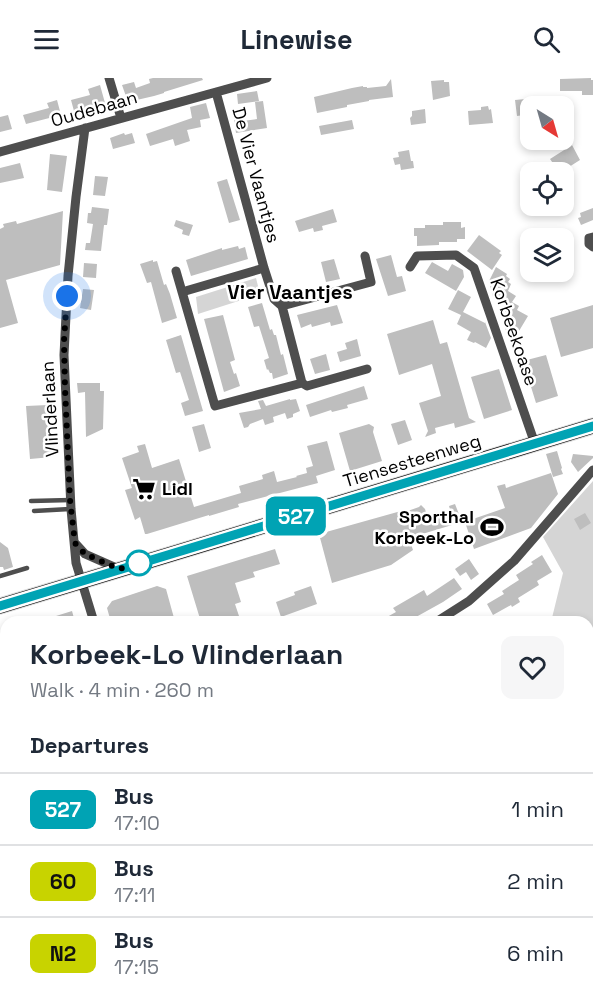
<!DOCTYPE html>
<meta charset="utf-8">
<style>
:root{--surface:#fff;--page:#f6f6f7;--text:#1f2937;--muted:#747a83;--line:#e0e1e3}
body{margin:0;font-family:"Space Grotesk",sans-serif;background:var(--page);color:var(--text);height:100vh;display:flex;flex-direction:column;font-size:22px;white-space:nowrap}
*{box-sizing:border-box;margin:0}
p{font-size:20px;color:var(--muted)}
.icon{flex:none;width:33px;height:33px;fill:none;stroke:currentColor;stroke-width:2;stroke-linecap:round;stroke-linejoin:round}
.map{position:relative;flex:1;overflow:hidden}
.side{position:absolute;left:0px;top:538px;width:594px;height:386px;display:flex;flex-direction:column;background:var(--surface);border-radius:18px 18px 0 0;box-shadow:0 3px 9px #0003}
.side>*{flex:none}
.badge{padding:0 12px;border-radius:9px;font-size:21px;line-height:39px}
.needle{width:39px;rotate:143deg}
.fabs{position:absolute;left:520px;top:18px;display:grid;gap:12px}
.fabs a{display:grid;place-items:center;width:54px;height:54px;border-radius:12px;background:var(--surface);box-shadow:0 3px 9px #0003;font-size:30px}
.you{position:absolute;width:30px;height:30px;margin:-15px;border:4px solid #fff;border-radius:50%;background:#1a73e8;box-shadow:0 0 0 9px #1a73e833}
.map>.badge{position:absolute;translate:-50% -50%;box-shadow:0 0 0 3px #fff}
h2{padding:0 30px;font-size:22px;line-height:54px}
.round{display:grid;place-items:center;flex:none;width:63px;height:63px;border-radius:12px;background:var(--page)}
.headline{display:flex;align-items:center;justify-content:space-between;height:102px;padding:0 30px}
h1{font-size:28px;font-weight:800;line-height:45px}
ul{padding:0;list-style:none}
li{display:flex;align-items:center;gap:18px;height:72px;padding:0 30px;border-top:2px solid var(--line)}
li div{flex:1}
li b{display:block;font-size:22px}
li em{font-style:normal}
li .badge{min-width:66px;font-weight:700;text-align:center}
header{display:flex;justify-content:space-between;align-items:center;height:78px;padding:0 30px;background:var(--surface);font-size:27px;font-weight:800}
.map>svg:first-child{display:block}
</style>
<header><svg class="icon" aria-label="menu" viewBox="0 0 24 24"><path d="M4 6h16M4 12h16M4 18h16"/></svg>Linewise<svg class="icon" aria-label="search" viewBox="0 0 24 24"><circle cx="10" cy="10" r="6"/><path d="M15 15l6 6"/></svg></header>
<div class="map">
<svg width="593" height="923" viewBox="0 0 593 923">
<rect width="100%" height="100%" fill="#fff"/>
<path fill="#d5d5d5" d="M256 200 259 212 251 214V219L198 236 196 219Z
M593 403V923H387L385 918H588V544H551L563 495 543 459Z"/>
<path fill="#bebebe" d="M153 0H202L203 2 164 14V15L154 18 128 24 122 7 134 4 136 10 150 5 149 1Z
M591 0V2H593V17H582V13H560V1Z
M391 1 393 19 369 22V23L347 27V29L317 35 314 19 352 10 363 8V9H367V10L386 8Z
M444 2V4H449L450 18 433 22 431 3Z
M100 7 105 25 74 33 71 22 90 17 88 11Z
M257 13 259 23 238 26 237 16Z
M536 20 537 28H531V36L517 38 515 22Z
M57 22 61 37 26 46 23 37 49 30 47 25Z
M263 23 267 50 236 55 234 41 243 40V43L257 41 255 24Z
M206 25 210 40 200 42 201 49 187 52 190 63 175 68 173 61 150 68 146 56 192 40 190 29Z
M488 28 489 32 491 31 493 45 469 47 468 33 481 32V29Z
M425 31 426 45 411 47 410 40 412 38V33Z
M8 37 12 51 0 54V39Z
M352 42 354 51 321 57 319 48Z
M124 55 125 57 132 55 135 65 113 71 110 60Z
M572 67 580 82 561 94H559L550 81Z
M409 72 411 83H413L414 90 401 92 400 86 395 87 393 80 399 79 398 74Z
M50 76 67 78 62 114 47 112Z
M20 85 24 100 0 105V90Z
M95 98 108 99 105 118 93 117Z
M227 101 240 142 229 145 217 104Z
M531 101V122L527 123 524 102Z
M92 129 109 131 107 147H104L101 173 85 172 86 165H90L93 146 87 145 88 135H91Z
M593 130V142L581 147 578 140 581 139 580 135Z
M333 131 337 144 322 148 323 152 314 154 313 150 299 154 295 143Z
M63 133 60 187 6 202 18 245 0 250V151L4 149 3 146 16 143 17 146Z
M176 142 193 147 189 158 182 156 183 152 174 148Z
M443 144H461V150L465 149V161H457V164H439V167L417 168V158H414V150H425V147H443Z
M479 157 501 173 499 175 502 177 492 192 467 173Z
M238 168 239 171 245 169 248 181 191 198 186 182 222 170V172Z
M391 177 397 199 402 198 406 213 388 218 376 181Z
M334 181 340 201 326 204 321 184Z
M153 182V184L157 183 164 207 166 206 170 216 177 240 162 245 151 204 147 205 140 186Z
M432 184 448 193 452 186 463 192 464 199 456 213 425 195Z
M84 185 97 186 96 200 83 199Z
M496 189 507 196 506 198 510 201 508 204 511 206 508 213 516 218 512 224 519 228 517 232 528 238 519 253 513 256 505 251 509 245 505 243 509 236 502 232 505 226 493 219 489 203Z
M83 211 94 212 91 232 80 230Z
M458 212 471 219 463 234 485 245V244L491 260 486 270 475 264 474 265 467 262 471 254 457 246 461 237 448 231Z
M262 225 270 252 272 251 274 257H276L281 277 283 276 288 296 273 301 272 295H270L268 291 267 292 264 282 269 280 259 248 254 249 248 229Z
M337 227 343 245 331 248 330 244 312 249 311 246 301 250 297 237Z
M593 227V270L561 279 550 240Z
M223 237 235 282 230 284 234 296 236 295 240 308 224 314 204 241Z
M433 242 440 266 447 264 469 340 476 344 455 350 454 345 435 350 436 355 425 359 428 353 419 325 441 318 432 286 399 297 387 256Z
M181 257 203 333 185 338 181 325 189 322 180 294 176 295 166 262Z
M357 261 361 278 340 284 337 274 347 271 345 265Z
M326 276 330 292 315 296 310 281Z
M546 277 558 318 536 325 523 283Z
M499 291 512 332 484 341 471 299Z
M77 305H100V313H104L103 351 86 359 85 314 78 315Z
M364 308 368 321 347 327 348 330 332 334 331 332 310 339 306 327Z
M290 321V322L296 321 300 333 293 336V339L287 341 285 335 273 339 274 344 265 347 263 341 250 346 248 349 244 350 239 335 261 331 258 323 263 322 266 328Z
M48 327 52 379 30 381 26 328Z
M405 342 412 362 398 367 391 346Z
M204 346 211 370 199 374 192 349Z
M369 346 374 349 373 354 382 383 350 393 339 355Z
M327 363 335 392 316 398 318 405 238 426 239 429 209 438V437L147 456H145L140 439 135 442 125 412 132 410 122 380 139 374 137 368 145 366 152 390 179 381 194 429 241 415 239 408 263 401 262 397 274 393 277 404 297 399 296 398 307 395 306 390 313 388 307 368Z
M557 373 562 390 561 391 563 396 553 399 546 376Z
M573 376 593 378V380L578 394 571 384Z
M551 395 558 416 531 450 474 471 466 447 474 443 473 441 505 430 497 408 505 406 506 410Z
M455 426 462 444 409 460 413 472 391 487 332 505 319 456 401 433 402 435 419 429 421 427 425 431 428 441 451 435 449 428Z
M585 435 591 445 580 452 574 441Z
M0 464 8 470 13 489 4 492 3 489H0Z
M275 471 280 486 253 494 255 499 235 505 241 524 235 526 241 544H201L187 498Z
M542 477 552 494 537 503 539 507 518 520 520 524 512 529 511 527 493 537 487 526 504 516 502 513 519 502 516 497 533 486 531 484Z
M469 481 479 496 471 502 466 494 460 498 455 491Z
M454 500 462 511 443 524 407 544H378L396 534 393 530 424 512 427 518Z
M157 508 166 511 174 540 157 544H111L107 530 112 523Z
M311 508 317 526 281 539 276 524 295 517 294 514Z
M72 533 75 544H40V543Z"/>
<g fill="none" stroke-linecap="round" stroke-linejoin="round">
<g stroke="#dbdbdb" stroke-width="17">
<path id="primary" d="M0 528 593 348"/>
</g>
<path stroke="#4e4e4e" stroke-width="4.5" d="M31 423 71 422
M34 433 70 431
M0 498 27 490
M267 923 271 918"/>
<path stroke="#4e4e4e" stroke-width="9" d="M109 0 121 40
M216 14 264 190 274 221 282 228
M85 50 76 119 68 198 64 277 71 431 76 485 94 544
M0 74 267 0
M593 159 589 160V166L593 169
M365 178 371 204 282 228 302 305 307 308 367 291
M410 189 417 178 456 177 474 190 535 366
M176 193 215 328 302 305
M182 214 264 190
M75 465 85 476 119 491
M436 544 469 523 514 483 593 392
M0 797 6 793
M89 918 91 923"/>
<use href="#primary" stroke="#000" stroke-width="15"/>
</g>
<g fill="none" stroke-linecap="round" stroke-linejoin="round">
<g stroke="#fff" stroke-width="14">
<path id="line" d="M0 528 593 348"/>
</g>
<use href="#line" stroke="#00a3b4" stroke-width="9"/>
<path stroke="#000" stroke-width="6" stroke-dasharray="0 10.8" d="M67 218 64 263 65 310 70 422 75 465 85 476 119 491 139 485"/>
</g>
<defs>
<g id="supermarket-bare" transform="scale(1.8)"><path d="M-6-5.5h2.5l.6 2H6L4.5 2H-2.5L-4.4-4H-6ZM-1.5 3.2a1.3 1.3 0 1 0 .1 0ZM3 3.2a1.3 1.3 0 1 0 .1 0Z" fill="#000" stroke="#fff" stroke-width="2.5" paint-order="stroke"/></g>
<g id="stadium-bare" transform="scale(1.8)"><path d="M0-5a6.5 5 0 1 0 0 10a6.5 5 0 1 0 0-10ZM-3.5-1.8h7v3.6h-7Z" fill="#000" stroke="#fff" stroke-width="2.5" paint-order="stroke"/></g>
</defs>
<g fill-rule="evenodd">
<use href="#supermarket-bare" x="144" y="411"/>
<use href="#stadium-bare" x="492" y="449"/>
</g>
<circle fill="#fff" stroke="#00a3b4" stroke-width="3" cx="139" cy="485" r="12"/>
<g text-anchor="middle" stroke-width="5" stroke-linejoin="round" paint-order="stroke">
<g font-size="18" fill="#000" stroke="#fff">
<text transform="translate(94 31) rotate(-16)" y="6">Oudebaan</text>
<text transform="translate(256 97) rotate(75)" y="6">De Vier Vaantjes</text>
<text transform="translate(514 254) rotate(71)" y="6">Korbeekoase</text>
<text transform="translate(50 331) rotate(-93)" y="6">Vlinderlaan</text>
<text transform="translate(412 383) rotate(-17)" y="6">Tiensesteenweg</text>
</g>
<g font-size="18" font-weight="bold" fill="#000" stroke="#fff" text-anchor="start">
<text x="162" y="417">Lidl</text>
<text x="474" y="445" text-anchor="end">Sporthal<tspan x="474" dy="21">Korbeek-Lo</tspan></text>
</g>
<g font-size="20" font-weight="bold" fill="#000" stroke="#fff">
<text x="290" y="221">Vier Vaantjes</text>
</g>
</g>
</svg>
<div class="fabs">
<a><svg class="needle" viewBox="-14 -14 28 28"><path d="M0-13l5 13h-10z" fill="#e53935"/><path d="M0 13l5-13h-10z" fill="#747a83"/></svg></a>
<a><svg class="icon" aria-label="locate" viewBox="0 0 24 24"><circle cx="12" cy="12" r="6"/><path d="M12 2v4M12 18v4M2 12h4M18 12h4"/></svg></a>
<a><svg class="icon" aria-label="layers" viewBox="0 0 24 24"><path d="M12 4l9 5-9 5-9-5zM3 14l9 5 9-5"/></svg></a>
</div>
<div class="you" style="left:67px;top:218px"></div>
<b class="badge" style="left:296px;top:438px;background:#00a3b4;color:#fff">527</b>
<section class="side">
<div class="headline"><div><h1>Korbeek-Lo Vlinderlaan</h1><p>Walk · 4 min · 260 m</p></div><a class="round"><svg class="icon" aria-label="heart" viewBox="0 0 24 24"><path d="M12 20l-8-8c-3-5 5-10 8-4 3-6 11-1 8 4z"/></svg></a></div>
<h2>Departures</h2>
<ul>
<li><span class="badge" style="background:#00a3b4;color:#fff">527</span><div><b>Bus</b><p>17:10</p></div><em>1 min</em></li>
<li><span class="badge" style="background:#c8d300;color:#111">60</span><div><b>Bus</b><p>17:11</p></div><em>2 min</em></li>
<li><span class="badge" style="background:#c8d300;color:#111">N2</span><div><b>Bus</b><p>17:15</p></div><em>6 min</em></li>
</ul>
</section>
</div>
